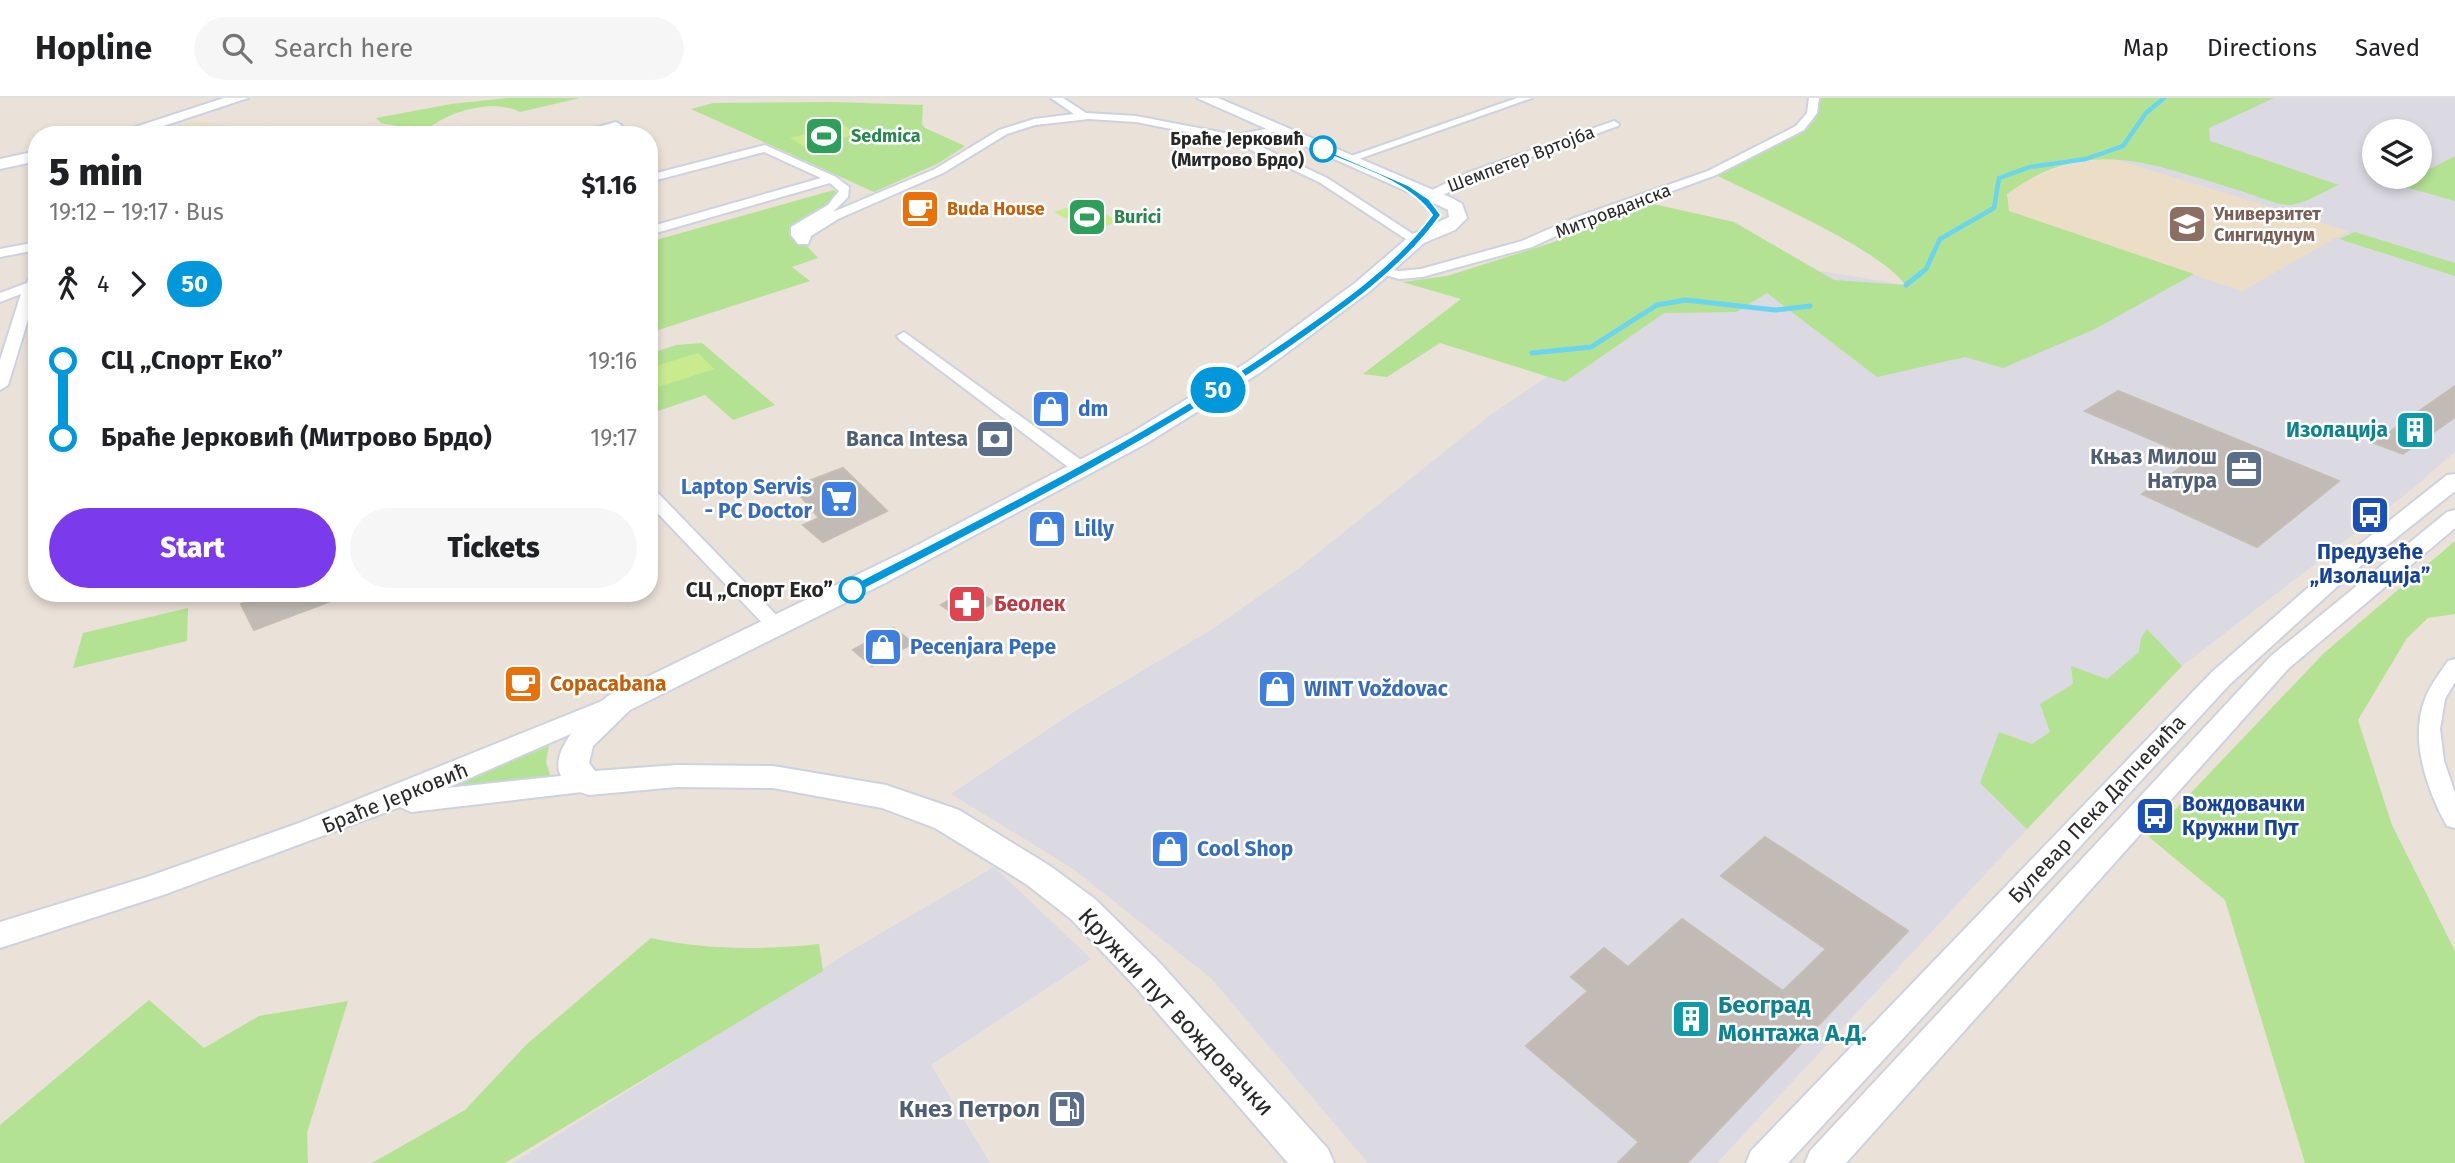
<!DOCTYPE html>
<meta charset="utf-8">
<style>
:root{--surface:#fff;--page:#f6f6f6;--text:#202124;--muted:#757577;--line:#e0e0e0;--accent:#7c3aed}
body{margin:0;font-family:"Fira Sans",sans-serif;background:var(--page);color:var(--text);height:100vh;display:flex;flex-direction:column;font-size:26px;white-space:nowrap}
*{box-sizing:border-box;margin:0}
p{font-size:23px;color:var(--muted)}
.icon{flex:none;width:38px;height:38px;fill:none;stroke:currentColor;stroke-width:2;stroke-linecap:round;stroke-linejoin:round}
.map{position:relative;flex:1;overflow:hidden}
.drawer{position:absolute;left:28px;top:28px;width:630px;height:476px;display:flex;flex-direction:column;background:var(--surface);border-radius:28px;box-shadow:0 4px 10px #0003}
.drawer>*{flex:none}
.badge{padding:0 14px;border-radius:23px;font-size:24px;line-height:46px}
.controls{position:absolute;left:2362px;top:21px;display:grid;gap:14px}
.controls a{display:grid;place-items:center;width:70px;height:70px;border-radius:50%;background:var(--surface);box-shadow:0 4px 10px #0003;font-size:35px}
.map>.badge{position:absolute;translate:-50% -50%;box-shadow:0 0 0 4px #fff}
.legs{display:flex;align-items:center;gap:10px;height:77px;padding:0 21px;font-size:23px}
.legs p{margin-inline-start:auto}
.overview{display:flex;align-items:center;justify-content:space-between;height:119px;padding:0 21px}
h1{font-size:38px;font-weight:800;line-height:52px}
.cta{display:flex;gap:14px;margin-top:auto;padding:14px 21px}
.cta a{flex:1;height:80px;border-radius:42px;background:var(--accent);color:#fff;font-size:28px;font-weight:800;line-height:80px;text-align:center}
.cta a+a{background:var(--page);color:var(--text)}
ul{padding:0 21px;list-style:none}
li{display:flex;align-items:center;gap:24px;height:77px;font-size:26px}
li i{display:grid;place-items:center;width:10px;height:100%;margin:0 9px;background:currentColor}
li i::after{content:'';width:18px;height:18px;margin:-9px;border:5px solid;border-radius:50%;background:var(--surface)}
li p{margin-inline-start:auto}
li:first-child i{background:linear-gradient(#0000 50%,currentColor 0)}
li:last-child i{background:linear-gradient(currentColor 50%,#0000 0)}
header{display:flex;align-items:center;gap:42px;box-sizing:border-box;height:98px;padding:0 35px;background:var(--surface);border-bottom:2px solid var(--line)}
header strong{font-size:33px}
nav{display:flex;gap:38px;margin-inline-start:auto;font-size:24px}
.search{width:490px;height:63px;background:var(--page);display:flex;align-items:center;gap:18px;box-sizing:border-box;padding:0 24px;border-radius:38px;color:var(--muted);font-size:26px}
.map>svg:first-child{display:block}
</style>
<header>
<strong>Hopline</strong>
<div class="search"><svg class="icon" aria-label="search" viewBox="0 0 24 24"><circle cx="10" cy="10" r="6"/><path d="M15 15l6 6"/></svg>Search here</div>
<nav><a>Map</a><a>Directions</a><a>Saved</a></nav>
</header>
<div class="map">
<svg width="2455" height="1065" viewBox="0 0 2455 1065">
<rect width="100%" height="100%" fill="#eae1d8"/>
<path fill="#dbd9e2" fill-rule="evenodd" d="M2164 0H2455V354L2406 396 2182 568 2027 731 1717 1065H1368L1211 880 1072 770 951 696 1080 610 1211 532 1298 471 1489 318 1619 230 1790 168 1906 187 1940 141 2009 113 2242 193 2347 133 2107 59ZM2375 33H2420V79H2375Z
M994 769 1091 861 931 967 990 1065H513L854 851Z"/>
<path fill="#ecddc6" d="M194 24 257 31 274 27 246 37H140Z
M2107 59 2348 133 2242 193 2009 113 2008 96 2025 83 2062 69Z"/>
<path fill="#b4e293" d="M508 0H580L520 14C493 0 448 13 425 33L381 25 376 20 451 6Z
M1814 0H2274L2209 30 2210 43 2339 87C2326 92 2303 107 2289 107 2274 107 2253 96 2238 92 2153 67 2088 36 2007 96L2009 113 2194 176 2095 231 2003 270 1965 259 1877 279 1767 195 1736 214 1664 215 1565 284 1440 245 1387 279 1363 276 1461 201 1402 184 1447 178 1551 145 1649 105 1734 124 1834 182 1905 187C1883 152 1755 97 1712 75L1807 24Z
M835 4 923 7 922 26 925 30 965 48 939 65 874 94 691 11 713 5Z
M2455 58V103L2398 87 2420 79V76Z
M834 92 839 97 797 137 818 160 792 169 810 183 649 235V144Z
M2355 134 2455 165V178L2339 141Z
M702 245 775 307 733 322 705 297 649 316V256L676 247Z
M2455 443V516L2428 520 2407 540 2358 622 2392 727 2455 853V1065H2305L2225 802 2149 739 2323 556Z
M188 510 187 543 73 570 83 535Z
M2147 531 2182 568 2027 731 1980 685 1999 634 2032 646 2050 634 2040 606 2073 586 2071 568 2107 581 2139 554 2141 540Z
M549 648 546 664 551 680 433 695Z
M651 840C704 852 764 852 819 846L823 873 505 1065H372L465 1012 526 947Z
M149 902 204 950 259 918 348 903 307 1035 308 1065H0V1027Z"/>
<path fill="#caea8e" d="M842 26 857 36 805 49 790 40Z
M1082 105 1120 123 1091 133 1054 114Z
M698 255 714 271 649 292V270Z"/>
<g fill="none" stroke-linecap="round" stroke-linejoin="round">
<path stroke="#69d5ee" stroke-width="4.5" d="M1919 177 1926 171 1940 141 1994 110 1999 80 2030 69 2086 61 2123 48 2146 15 2164 0"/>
<path stroke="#69d5ee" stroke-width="5" d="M1906 187 1921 175
M1532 255 1591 249 1657 207 1686 202 1775 212 1810 208"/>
</g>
<path fill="#c2bbb5" stroke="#c5bdb2" stroke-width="2" d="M2455 288V319L2403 356 2374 345Z
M2118 293 2339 383 2257 449 2142 396 2195 360 2085 313Z
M843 370 887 413 823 444 803 427 819 420 793 389Z
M971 489 994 504 963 522 941 507Z
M247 495H346L347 497 254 532 241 506 250 503Z
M894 530 913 545 872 568 853 552Z
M1765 739 1908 833 1687 1065H1618L1639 1044 1526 948 1588 893 1571 879 1604 850 1628 869 1682 821 1783 893 1826 851 1721 778Z"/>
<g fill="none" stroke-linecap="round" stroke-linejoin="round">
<g stroke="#cdd2e1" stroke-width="4">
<path id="minor" d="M1051 0H1063L1086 15 1136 18 1235 37 1281 28V32L1245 41 1327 80 1422 142 1412 145 1319 84 1232 43 1136 24 1089 21 1035 27 1007 36 943 75 838 121 811 138 808 146H798L791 137V129L828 107 839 93 830 85 649 137V129L821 80 764 54 649 84V77L765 47 836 79 849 89 848 99 833 114 935 71 999 32 1034 21 1074 16Z
M1517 0H1532L1350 64 1340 62Z
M1809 0H1819L1817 15 1804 32 1716 77 1582 126 1532 149 1422 179 1399 181 1376 174 1383 170 1399 173 1421 171 1522 143 1574 120 1708 73 1796 28 1807 15Z
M1614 23 1619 26 1618 28 1475 79C1462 85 1437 107 1422 97L1467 75Z
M616 24 621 27 620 29 589 37H569Z
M37 144V152L0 159V151Z
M37 173V192L8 287 0 292V262L21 196 0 204V195L27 185 32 174Z
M904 234 1088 367 1090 371 1088 375H1076L899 241 897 238Z
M649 391 655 392 784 525 787 529 784 533H770L649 406Z
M2455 561V584L2445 601 2440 631 2444 663 2455 695V730L2447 728C2427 692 2409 641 2425 601 2430 587 2440 575 2448 563Z"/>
</g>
<g stroke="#cdd2e1" stroke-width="4">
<path id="tertiary" d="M2455 376V393L2351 476 2230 586 1788 1065H1746L1751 1053 2212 574 2335 466 2447 377Z
M2455 412V430L2289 570 1846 1065H1805L1810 1053 2271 558 2447 414Z
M612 599 621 602 625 608 621 614 447 690 589 675 599 678 603 685 599 692 411 714 400 709 166 796 0 850V824L147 779 299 725Z"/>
</g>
<g stroke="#cdd2e1" stroke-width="4">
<path id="secondary" d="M224 0H248L136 37H111Z
M1197 0H1218L1452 100 1462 106 1467 120 1455 132 1424 145 1369 194 1261 274 1147 345 885 485 630 612 593 648 589 665 595 673 677 667 773 668 886 687 959 712 1050 768 1095 801 1158 863 1328 1051 1334 1065H1288L1132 885 1071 821 1026 786 935 730 882 710 773 690 677 689 589 697C523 677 580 621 608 598L908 452 1131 335 1246 265 1355 185 1411 137 1449 119 1448 112 1440 108Z
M37 53V63L0 71V61Z"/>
</g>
<use href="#minor" fill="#fff" fill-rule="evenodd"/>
<use href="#tertiary" fill="#fff" fill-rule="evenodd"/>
<use href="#secondary" fill="#fff" fill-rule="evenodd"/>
</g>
<path fill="#0098da" stroke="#fff" stroke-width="2" d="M1320 49 1408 87 1429 101 1441 117C1401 173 1342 213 1286 252 1150 345 1003 419 857 495H848V489C994 413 1142 340 1279 247 1333 210 1392 171 1432 117 1409 83 1356 69 1320 53Z"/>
<defs>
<g id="stadium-square" transform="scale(2.0125)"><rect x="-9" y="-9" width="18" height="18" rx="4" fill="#2e9e5b" stroke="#fff"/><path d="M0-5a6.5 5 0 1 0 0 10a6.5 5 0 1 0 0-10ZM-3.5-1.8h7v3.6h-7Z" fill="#fff"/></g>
<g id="cafe-square" transform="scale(2.0125)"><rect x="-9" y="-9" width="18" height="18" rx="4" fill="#e8710a" stroke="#fff"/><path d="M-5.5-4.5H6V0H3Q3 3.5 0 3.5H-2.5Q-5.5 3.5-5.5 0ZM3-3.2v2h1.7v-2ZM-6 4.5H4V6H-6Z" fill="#fff"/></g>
<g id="university-square" transform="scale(2.0125)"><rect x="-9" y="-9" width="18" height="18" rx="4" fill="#8d6e63" stroke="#fff"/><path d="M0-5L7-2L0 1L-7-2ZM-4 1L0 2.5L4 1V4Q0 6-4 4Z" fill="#fff"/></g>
<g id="shop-square" transform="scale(2.0125)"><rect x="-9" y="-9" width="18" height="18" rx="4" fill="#3f7fe0" stroke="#fff"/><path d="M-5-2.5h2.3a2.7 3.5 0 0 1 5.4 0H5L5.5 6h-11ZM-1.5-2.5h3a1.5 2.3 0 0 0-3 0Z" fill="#fff"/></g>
<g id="building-square" transform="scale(2.0125)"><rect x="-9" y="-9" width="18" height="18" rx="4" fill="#0f9aa8" stroke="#fff"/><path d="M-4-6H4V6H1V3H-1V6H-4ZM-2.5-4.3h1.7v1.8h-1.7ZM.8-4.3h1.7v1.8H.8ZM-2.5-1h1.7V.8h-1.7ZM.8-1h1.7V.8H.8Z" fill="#fff"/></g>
<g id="bank-square" transform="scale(2.0125)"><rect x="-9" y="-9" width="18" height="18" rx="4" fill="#5c6f8a" stroke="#fff"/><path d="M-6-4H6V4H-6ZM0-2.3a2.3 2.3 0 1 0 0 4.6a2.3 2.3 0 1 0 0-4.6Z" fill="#fff"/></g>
<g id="office-square" transform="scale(2.0125)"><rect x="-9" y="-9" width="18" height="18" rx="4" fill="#5c6f8a" stroke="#fff"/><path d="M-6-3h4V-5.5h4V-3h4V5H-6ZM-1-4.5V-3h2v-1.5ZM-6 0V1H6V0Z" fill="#fff"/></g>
<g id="supermarket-square" transform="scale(2.0125)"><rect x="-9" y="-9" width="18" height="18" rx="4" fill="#3f7fe0" stroke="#fff"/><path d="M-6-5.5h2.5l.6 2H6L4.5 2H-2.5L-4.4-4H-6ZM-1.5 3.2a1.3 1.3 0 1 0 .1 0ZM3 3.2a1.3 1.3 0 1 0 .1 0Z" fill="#fff"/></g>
<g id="bus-square" transform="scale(2.0125)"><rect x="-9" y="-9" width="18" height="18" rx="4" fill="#1a4fb4" stroke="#fff"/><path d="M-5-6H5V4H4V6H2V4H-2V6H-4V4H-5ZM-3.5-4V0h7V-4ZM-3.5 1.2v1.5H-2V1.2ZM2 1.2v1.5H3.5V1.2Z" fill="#fff"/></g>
<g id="pharmacy-square" transform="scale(2.0125)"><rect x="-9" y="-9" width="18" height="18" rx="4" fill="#e0444e" stroke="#fff"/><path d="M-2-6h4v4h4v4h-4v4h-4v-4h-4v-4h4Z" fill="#fff"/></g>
<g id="fuel-square" transform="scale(2.0125)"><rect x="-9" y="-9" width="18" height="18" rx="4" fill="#5c6f8a" stroke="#fff"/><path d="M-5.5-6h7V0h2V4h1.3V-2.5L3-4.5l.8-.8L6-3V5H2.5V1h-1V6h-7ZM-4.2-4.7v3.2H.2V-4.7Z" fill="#fff"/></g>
</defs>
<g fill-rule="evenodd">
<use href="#stadium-square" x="824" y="38"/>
<use href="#cafe-square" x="920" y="111"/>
<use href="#stadium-square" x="1087" y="119"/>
<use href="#university-square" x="2187" y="126"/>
<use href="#shop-square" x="1051" y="311"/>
<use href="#building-square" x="2415" y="332"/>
<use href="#bank-square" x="995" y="341"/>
<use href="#office-square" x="2244" y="371"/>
<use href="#supermarket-square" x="839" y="401"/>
<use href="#bus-square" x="2370" y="417"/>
<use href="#shop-square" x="1047" y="431"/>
<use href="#pharmacy-square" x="967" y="506"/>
<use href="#shop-square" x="883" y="549"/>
<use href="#cafe-square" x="523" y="586"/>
<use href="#shop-square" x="1277" y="591"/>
<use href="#bus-square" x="2155" y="718"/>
<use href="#shop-square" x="1170" y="751"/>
<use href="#building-square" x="1691" y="921"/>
<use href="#fuel-square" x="1067" y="1011"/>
</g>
<g fill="#fff" stroke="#0098da" stroke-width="3.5">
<circle cx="1323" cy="51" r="12"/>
<circle cx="852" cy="492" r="12"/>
</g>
<g text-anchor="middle" stroke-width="5" stroke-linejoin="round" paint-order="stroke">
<g font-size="18" font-weight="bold" fill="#27864d" stroke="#fff" text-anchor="start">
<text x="851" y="44">Sedmica</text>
<text x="1114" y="125">Burici</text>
</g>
<g font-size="18" font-weight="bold" fill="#272727" stroke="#fff" text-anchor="end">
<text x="1304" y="47">Браће Јерковић<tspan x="1304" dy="21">(Митрово Брдо)</tspan></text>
</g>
<g font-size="18" fill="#272727" stroke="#fff">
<text transform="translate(1521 61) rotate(-21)" y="6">Шемпетер Вртојба</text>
<text transform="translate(1613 113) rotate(-21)" y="6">Митровданска</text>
</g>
<g font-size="18" font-weight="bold" fill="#c56008" stroke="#fff" text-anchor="start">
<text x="947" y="117">Buda House</text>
</g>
<g font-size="18" font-weight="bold" fill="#785e54" stroke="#fff" text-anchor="start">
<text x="2214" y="122">Универзитет<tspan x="2214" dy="21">Сингидунум</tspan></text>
</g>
<g font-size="21" font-weight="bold" fill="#366cbe" stroke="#fff" text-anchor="start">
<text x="1078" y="318">dm</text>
<text x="812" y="396" text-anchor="end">Laptop Servis<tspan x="812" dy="24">- PC Doctor</tspan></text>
<text x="1074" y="438">Lilly</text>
<text x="910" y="556">Pecenjara Pepe</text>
<text x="1304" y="598">WINT Voždovac</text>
<text x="1197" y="758">Cool Shop</text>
</g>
<g font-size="21" font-weight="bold" fill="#0d838f" stroke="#fff" text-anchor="end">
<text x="2388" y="339">Изолација</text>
</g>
<g font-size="21" font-weight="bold" fill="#4e5e75" stroke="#fff" text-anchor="end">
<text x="968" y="348">Banca Intesa</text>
<text x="2217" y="366">Књаз Милош<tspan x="2217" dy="24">Натура</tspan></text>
</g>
<g font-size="21" font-weight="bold" fill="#164399" stroke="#fff">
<text x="2370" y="461">Предузеће<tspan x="2370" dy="24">„Изолација”</tspan></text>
<text x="2182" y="713" text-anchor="start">Вождовачки<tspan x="2182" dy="24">Кружни Пут</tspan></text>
</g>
<g font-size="21" font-weight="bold" fill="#272727" stroke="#fff" text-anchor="end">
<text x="833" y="499">СЦ „Спорт Еко”</text>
</g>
<g font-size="21" font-weight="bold" fill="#be3a42" stroke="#fff" text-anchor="start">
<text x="994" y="513">Беолек</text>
</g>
<g font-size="21" font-weight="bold" fill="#c56008" stroke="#fff" text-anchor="start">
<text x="550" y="593">Copacabana</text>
</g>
<g font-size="21" fill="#272727" stroke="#fff">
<text transform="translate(395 700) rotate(-22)" y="7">Браће Јерковић</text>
<text transform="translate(2097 711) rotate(-47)" y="7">Булевар Пека Дапчевића</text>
</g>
<g font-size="24" font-weight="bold" fill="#0d838f" stroke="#fff" text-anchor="start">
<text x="1718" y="915">Београд<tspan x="1718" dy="28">Монтажа А.Д.</tspan></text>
</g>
<g font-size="24" fill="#272727" stroke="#fff">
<text transform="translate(1176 914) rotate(47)" y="8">Кружни пут вождовачки</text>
</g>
<g font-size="24" font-weight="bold" fill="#4e5e75" stroke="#fff" text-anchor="end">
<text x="1040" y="1019">Кнез Петрол</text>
</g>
</g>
</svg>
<div class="controls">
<a><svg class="icon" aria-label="layers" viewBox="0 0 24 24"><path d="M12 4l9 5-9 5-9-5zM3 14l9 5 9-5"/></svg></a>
</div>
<b class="badge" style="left:1218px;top:292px;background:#0098da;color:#fff">50</b>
<section class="drawer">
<div class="overview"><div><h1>5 min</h1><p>19:12 – 19:17 · Bus</p></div><b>$1.16</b></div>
<div class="legs"><svg class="icon" aria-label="walk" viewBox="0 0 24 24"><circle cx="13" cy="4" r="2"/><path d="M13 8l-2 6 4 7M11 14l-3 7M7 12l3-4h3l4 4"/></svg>4<svg class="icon" aria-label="forward" viewBox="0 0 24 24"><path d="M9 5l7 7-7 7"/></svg><b class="badge" style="background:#0098da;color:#fff">50</b></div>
<ul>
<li><i style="color:#0098da"></i><b>СЦ „Спорт Еко”</b><p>19:16</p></li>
<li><i style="color:#0098da"></i><b>Браће Јерковић (Митрово Брдо)</b><p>19:17</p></li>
</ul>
<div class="cta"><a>Start</a><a>Tickets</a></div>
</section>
</div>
